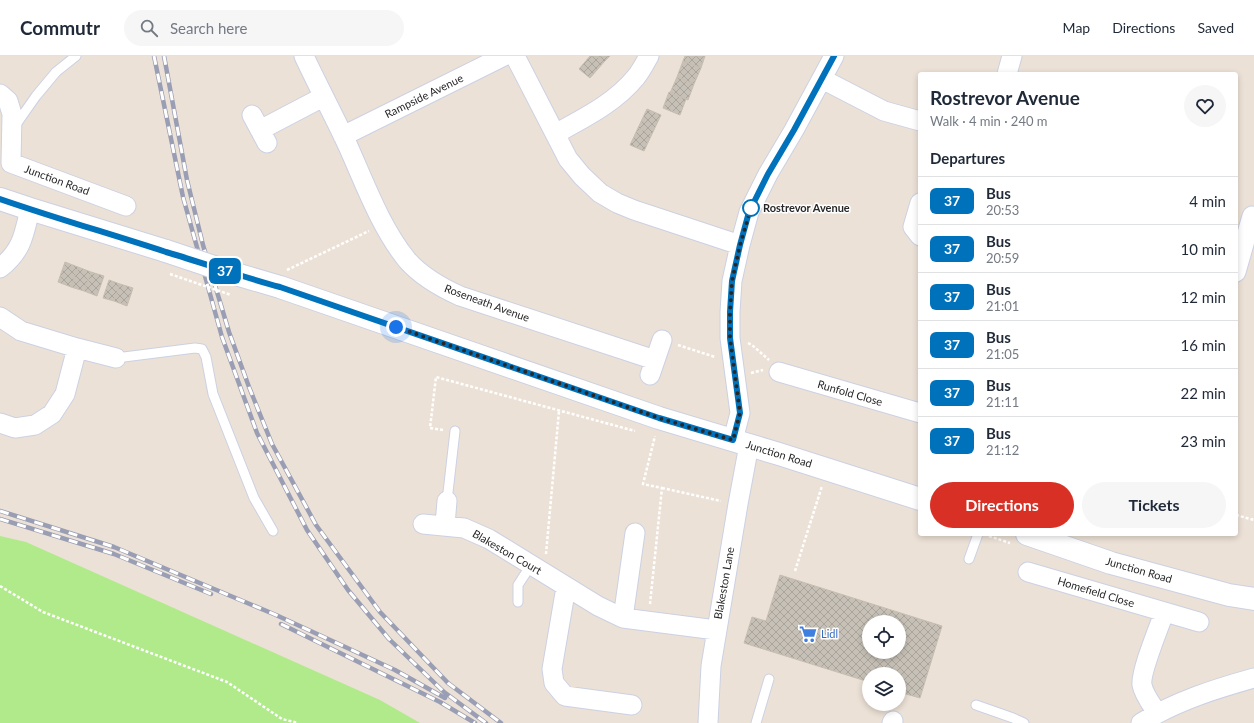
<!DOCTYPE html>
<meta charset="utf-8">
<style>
:root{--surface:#fff;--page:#f6f6f7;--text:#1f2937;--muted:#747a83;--line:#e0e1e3;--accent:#d93025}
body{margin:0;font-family:Lato,sans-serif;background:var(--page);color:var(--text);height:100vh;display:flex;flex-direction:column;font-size:15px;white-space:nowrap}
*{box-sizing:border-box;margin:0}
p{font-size:13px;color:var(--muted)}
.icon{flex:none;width:22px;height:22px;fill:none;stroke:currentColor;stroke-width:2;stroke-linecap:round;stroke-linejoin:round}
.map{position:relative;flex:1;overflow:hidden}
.sheet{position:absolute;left:918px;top:16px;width:320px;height:464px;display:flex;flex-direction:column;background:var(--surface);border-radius:4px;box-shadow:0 2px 6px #0003}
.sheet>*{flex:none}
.badge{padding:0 8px;border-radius:6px;font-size:14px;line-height:26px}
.controls{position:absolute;left:862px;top:559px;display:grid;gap:8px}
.controls a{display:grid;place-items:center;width:44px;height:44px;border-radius:50%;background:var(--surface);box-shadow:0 2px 6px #0003;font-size:20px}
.you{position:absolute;width:20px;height:20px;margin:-10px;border:3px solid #fff;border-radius:50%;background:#1a73e8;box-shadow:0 0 0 6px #1a73e833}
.map>.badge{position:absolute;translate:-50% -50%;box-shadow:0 0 0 2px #fff}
h2{padding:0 12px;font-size:15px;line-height:36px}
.round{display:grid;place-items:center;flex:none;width:42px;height:42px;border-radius:21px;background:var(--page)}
.head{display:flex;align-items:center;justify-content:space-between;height:68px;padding:0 12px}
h1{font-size:19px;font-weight:700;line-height:30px}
.action{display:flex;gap:8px;margin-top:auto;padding:8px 12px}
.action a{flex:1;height:46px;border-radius:24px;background:var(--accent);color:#fff;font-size:16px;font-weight:700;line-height:46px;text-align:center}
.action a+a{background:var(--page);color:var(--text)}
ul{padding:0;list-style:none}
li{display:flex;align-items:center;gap:12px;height:48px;padding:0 12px;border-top:1px solid var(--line)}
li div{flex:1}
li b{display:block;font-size:15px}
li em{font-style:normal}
li .badge{min-width:44px;font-weight:700;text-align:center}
header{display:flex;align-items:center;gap:24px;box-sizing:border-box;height:56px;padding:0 20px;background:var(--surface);border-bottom:1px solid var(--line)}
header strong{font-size:19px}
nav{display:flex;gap:22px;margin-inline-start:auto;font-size:14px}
.search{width:280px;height:36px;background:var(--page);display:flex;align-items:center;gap:10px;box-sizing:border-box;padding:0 14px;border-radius:22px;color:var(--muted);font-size:15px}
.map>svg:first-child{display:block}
</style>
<header>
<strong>Commutr</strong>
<div class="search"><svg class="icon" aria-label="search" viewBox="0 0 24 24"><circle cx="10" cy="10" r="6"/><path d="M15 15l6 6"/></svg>Search here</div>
<nav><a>Map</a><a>Directions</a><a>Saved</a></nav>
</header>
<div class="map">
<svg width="1254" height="667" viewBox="0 0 1254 667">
<defs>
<pattern id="building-cross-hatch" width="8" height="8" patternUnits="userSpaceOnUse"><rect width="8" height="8" fill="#c6c0b6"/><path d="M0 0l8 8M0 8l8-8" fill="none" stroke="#aaa59c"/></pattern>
</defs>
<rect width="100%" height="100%" fill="#ece1d6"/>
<path fill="#b0ea8b" d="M0 480 26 486 380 644 420 667H0Z"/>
<path fill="url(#building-cross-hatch)" stroke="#c7beb0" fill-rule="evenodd" d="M590 0H597L604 6 590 22 579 13Z
M597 0H610L604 6Z
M685 0H705L701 12 683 5Z
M683 5 701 12 694 28 677 21Z
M677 21 694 28 688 44 670 37Z
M669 36 686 43 680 59 663 52Z
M647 53 661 59 652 78 638 72Z
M638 72 652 78 644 95 630 89Z
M65 206 78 211 71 231 58 226Z
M78 211 91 216 84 235 71 231Z
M91 216 104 220 97 240 84 235Z
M109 224 120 228 114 245 103 242Z
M120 228 133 232 127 250 114 245Z
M780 519 942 570 920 642 899 636V618H869V626L744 587 752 561 766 565ZM869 566H899V596H869Z"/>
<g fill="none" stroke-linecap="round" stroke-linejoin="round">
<g stroke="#cbd1e3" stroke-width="11">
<path id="lane" d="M15 70 36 40 56 16 76 0
M116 302 195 292 202 293 206 301 213 338 254 442 273 475
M447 445 455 375
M969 503 978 478
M518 546V529L531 509
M976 649 1013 662 1024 667
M756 667 769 623"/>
</g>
<g stroke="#cbd1e3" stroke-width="21">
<path id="street" d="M304 0C318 30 334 60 348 90 365 128 381 172 407 204 421 220 440 231 460 240L655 304
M515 0 568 103 582 120 600 137 617 147 634 154 740 189
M1007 18 1012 0
M822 23 884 55 920 65
M0 38 8 45 12 58 11 107 126 150
M252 59 267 87
M260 74 323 41
M555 78C584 62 615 47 636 21 641 15 645 7 649 0
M343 80 504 0
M920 147 913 171 920 180
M0 212C22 195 24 179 30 153
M1236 216 1252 160
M0 261 21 275 77 292 116 302
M779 316 920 357
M650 319 662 284
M0 367 15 372 35 369 52 358 65 338 77 292
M733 384 740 357 730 282V256L732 225 740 189 749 156 768 118 794 74 834 0
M423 468 464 472 489 483 598 550 623 562 716 574
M445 469 447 445
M1028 516 1199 566
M566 531 552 613 554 627 565 640 632 649
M623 562 635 477
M1157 657C1152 649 1144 639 1142 629 1140 617 1159 571 1164 557
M708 667 711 610 738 448 749 389
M892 667 893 665
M1141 667C1176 645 1215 633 1254 622"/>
</g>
<g stroke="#cbd1e3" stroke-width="24">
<path id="secondary" d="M0 143 30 153 166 195
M229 216 280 231 659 362 779 398 920 443
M1027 478 1111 507 1229 539 1254 543"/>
</g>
<path stroke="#fff" stroke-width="2.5" stroke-dasharray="3 2" stroke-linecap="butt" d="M287 214 369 175
M748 287 752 289 769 304
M678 289 715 301
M751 317 763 314
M443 374 430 372 436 321 635 375
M662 432 721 445
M1236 459 1254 464
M989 480 1010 487
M546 498 559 355
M795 515 822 430
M0 530 43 556 227 626 282 663 298 667
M650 548 662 432 643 428 655 380"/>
<use href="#lane" stroke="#fff" stroke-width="9"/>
<use href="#street" stroke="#fff" stroke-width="19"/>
<use href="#secondary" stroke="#fff" stroke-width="22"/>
<g stroke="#999eb4" stroke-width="4.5">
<path id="rail" d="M154 0 183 141 222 281 257 377 307 474 348 534 389 583 444 636 486 667
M164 0 187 124 203 189 229 276 249 331 272 388 316 469 380 556 448 627 501 667
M0 455 114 491 276 559 395 614 445 642
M0 463 114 498 211 538
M281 568 440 646 475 667"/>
</g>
<use href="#rail" stroke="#fff" stroke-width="3" stroke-dasharray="9" stroke-linecap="butt"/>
<g stroke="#cbd1e3" stroke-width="24" stroke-linecap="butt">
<path id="secondary-bridge" d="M166 195 229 216"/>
</g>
<path stroke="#fff" stroke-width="2.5" stroke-dasharray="3 2" stroke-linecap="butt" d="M170 218 231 239"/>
<use href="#secondary-bridge" stroke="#fff" stroke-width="22"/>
</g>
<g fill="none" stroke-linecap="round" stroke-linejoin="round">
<g stroke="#fff" stroke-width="9">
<path id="line" d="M0 143C55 162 111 178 166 196 204 207 242 221 280 231L659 362 733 384 740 357 730 282V256L732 225 740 189 749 156 768 118 794 74 834 0"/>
</g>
<use href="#line" stroke="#0072bc" stroke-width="6"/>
<path stroke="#272727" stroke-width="4" stroke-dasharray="0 7.2" d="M396 271 659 362 733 384 740 357 730 282V256L732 225 740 189 751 152"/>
</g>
<defs>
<g id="supermarket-bare" transform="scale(1.38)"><path d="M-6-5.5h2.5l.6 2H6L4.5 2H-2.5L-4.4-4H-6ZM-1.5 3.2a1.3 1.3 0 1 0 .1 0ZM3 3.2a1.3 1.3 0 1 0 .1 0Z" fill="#3f7fe0" stroke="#fff" stroke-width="2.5" paint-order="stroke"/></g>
</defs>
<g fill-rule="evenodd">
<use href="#supermarket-bare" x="808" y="578"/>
</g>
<circle fill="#fff" stroke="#0072bc" stroke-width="2" cx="751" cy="152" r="8"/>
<g text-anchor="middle" stroke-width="3" stroke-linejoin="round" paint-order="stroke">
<g font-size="11" fill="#272727" stroke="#fff">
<text transform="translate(424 40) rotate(-26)" y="4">Rampside Avenue</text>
<text transform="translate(57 124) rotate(20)" y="4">Junction Road</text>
<text transform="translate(487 247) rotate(20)" y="4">Roseneath Avenue</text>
<text transform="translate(850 337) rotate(16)" y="4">Runfold Close</text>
<text transform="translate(779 398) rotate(17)" y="4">Junction Road</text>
<text transform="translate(507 496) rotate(30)" y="4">Blakeston Court</text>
<text transform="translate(1139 514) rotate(16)" y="4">Junction Road</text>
<text transform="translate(724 527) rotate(-80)" y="4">Blakeston Lane</text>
<text transform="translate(1096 536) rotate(17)" y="4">Homefield Close</text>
</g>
<g font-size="11" font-weight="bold" fill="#272727" stroke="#fff" text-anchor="start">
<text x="763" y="156">Rostrevor Avenue</text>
</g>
<g font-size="11" fill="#366cbe" stroke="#fff" text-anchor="start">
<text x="821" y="582">Lidl</text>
</g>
</g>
</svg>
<div class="controls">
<a><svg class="icon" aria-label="locate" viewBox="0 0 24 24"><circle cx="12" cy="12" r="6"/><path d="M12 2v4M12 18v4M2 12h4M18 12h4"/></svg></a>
<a><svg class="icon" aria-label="layers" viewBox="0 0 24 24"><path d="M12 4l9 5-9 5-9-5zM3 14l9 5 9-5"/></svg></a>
</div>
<div class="you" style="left:396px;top:271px"></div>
<b class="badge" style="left:225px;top:215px;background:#0072bc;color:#fff">37</b>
<section class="sheet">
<div class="head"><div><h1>Rostrevor Avenue</h1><p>Walk · 4 min · 240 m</p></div><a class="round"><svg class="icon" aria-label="heart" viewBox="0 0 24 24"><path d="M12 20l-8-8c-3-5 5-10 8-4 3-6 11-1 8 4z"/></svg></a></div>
<h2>Departures</h2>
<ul>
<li><span class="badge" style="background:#0072bc;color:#fff">37</span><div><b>Bus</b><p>20:53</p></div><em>4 min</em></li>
<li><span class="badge" style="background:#0072bc;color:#fff">37</span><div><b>Bus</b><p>20:59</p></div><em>10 min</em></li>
<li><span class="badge" style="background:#0072bc;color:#fff">37</span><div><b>Bus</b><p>21:01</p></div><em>12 min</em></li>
<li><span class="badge" style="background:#0072bc;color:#fff">37</span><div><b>Bus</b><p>21:05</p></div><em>16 min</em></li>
<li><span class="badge" style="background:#0072bc;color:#fff">37</span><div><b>Bus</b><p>21:11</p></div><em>22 min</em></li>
<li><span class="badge" style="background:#0072bc;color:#fff">37</span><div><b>Bus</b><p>21:12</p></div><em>23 min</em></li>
</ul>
<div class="action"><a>Directions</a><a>Tickets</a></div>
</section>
</div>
